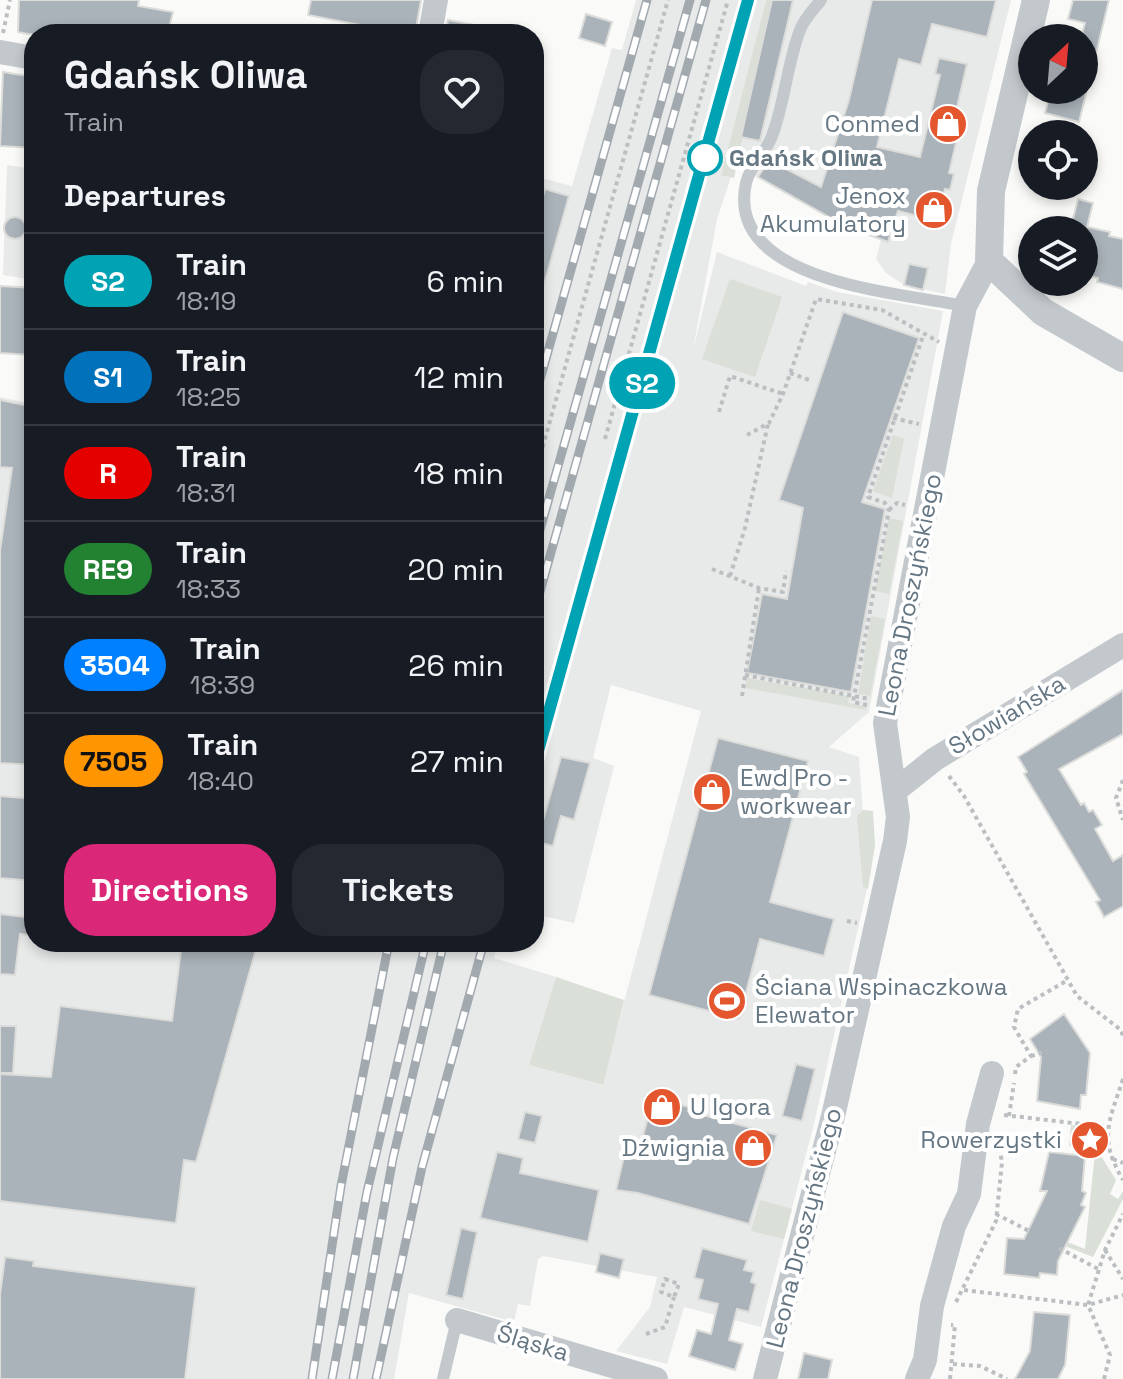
<!DOCTYPE html>
<meta charset="utf-8">
<style>
:root{--surface:#171b24;--page:#242831;--text:#f1f3f6;--muted:#9ea1a6;--line:#363941;--accent:#db2777}
body{margin:0;font-family:"Space Grotesk",sans-serif;background:var(--page);color:var(--text);height:100vh;display:flex;flex-direction:column;font-size:30px;white-space:nowrap}
*{box-sizing:border-box;margin:0}
p{font-size:26px;color:var(--muted)}
.icon{flex:none;width:44px;height:44px;fill:none;stroke:currentColor;stroke-width:2;stroke-linecap:round;stroke-linejoin:round}
.map{position:relative;flex:1;overflow:hidden}
.panel{position:absolute;left:24px;top:24px;width:520px;height:928px;display:flex;flex-direction:column;background:var(--surface);border-radius:32px;box-shadow:0 4px 12px #0003}
.panel>*{flex:none}
.badge{padding:0 16px;border-radius:26px;font-size:28px;line-height:52px}
.needle{width:52px;rotate:26deg}
.fabs{position:absolute;left:1018px;top:24px;display:grid;gap:16px}
.fabs a{display:grid;place-items:center;width:80px;height:80px;border-radius:50%;background:var(--surface);box-shadow:0 4px 12px #0003;font-size:40px}
.map>.badge{position:absolute;translate:-50% -50%;box-shadow:0 0 0 4px #fff}
h2{padding:0 40px;font-size:30px;line-height:72px}
.round{display:grid;place-items:center;flex:none;width:84px;height:84px;border-radius:32px;background:var(--page)}
.headline{display:flex;align-items:center;justify-content:space-between;height:136px;padding:0 40px}
h1{font-size:38px;font-weight:700;line-height:60px}
.button{display:flex;gap:16px;margin-top:auto;padding:16px 40px}
.button a{flex:1;height:92px;border-radius:32px;background:var(--accent);color:#fff;font-size:32px;font-weight:700;line-height:92px;text-align:center}
.button a+a{background:var(--page);color:var(--text)}
ul{padding:0;list-style:none}
li{display:flex;align-items:center;gap:24px;height:96px;padding:0 40px;border-top:2px solid var(--line)}
li div{flex:1}
li b{display:block;font-size:30px}
li em{font-style:normal}
li .badge{min-width:88px;font-weight:700;text-align:center}
.map>svg:first-child{display:block}
</style>
<div class="map">
<svg width="1123" height="1379" viewBox="0 0 1123 1379">
<rect width="100%" height="100%" fill="#fafaf8"/>
<path fill="#e8e9e9" d="M636 0H766L721 174 731 177 717 219 693 350 717 252 806 286 808 282 837 292 943 311 869 712 829 747 859 757 868 884 814 1124 761 1327 684 1307 667 1364 616 1351 650 1307 657 1277 543 1256 538 1259 530 1306 518 1304 514 1322 409 1293 394 1379H0V397L34 404V942H498L494 958 556 977 529 1065 602 1085 701 711 611 685 593 758 614 766 574 923 534 914 542 878 534 875V176L572 186 612 48 622 50Z
M772 0H1011L951 244 945 294 904 285 886 273 876 259 881 240 845 226 736 165Z
M7 165 34 169V280L3 275Z"/>
<path fill="#dadfd7" d="M766 0H772L734 178 721 175Z
M730 279 782 297 755 377 702 359Z
M893 435 904 439 892 498 873 491Z
M889 518 903 521 889 594 875 591Z
M871 616 885 619 870 696 858 694Z
M747 678 849 696 848 703 867 706 866 710 745 688Z
M863 810 873 811 875 845 868 889 863 887 857 816Z
M556 977 624 1000 603 1085 529 1065Z
M1071 1125 1087 1126 1097 1133 1096 1148 1116 1180 1110 1194 1118 1199 1123 1191V1199L1093 1257 1065 1246 1067 1242 1085 1249 1095 1153 1069 1146Z
M760 1200 792 1209 784 1239 751 1231Z"/>
<path fill="#aab3b9" stroke="#dcdcda" stroke-width="2" d="M19 0H139L138 6 173 12 169 28 160 26 158 34H28L18 32Z
M311 0H421L415 34H376V28L308 15Z
M772 0H793L760 141 741 137Z
M872 0H996L987 37 932 24 921 65 899 59 877 147 920 157 940 75 935 74 939 58 967 64 952 129 959 130 949 173 954 174 950 190 945 189 937 221 898 211 888 242 845 226 758 177 769 160 821 187 849 100Z
M1073 0H1109L1090 78 1084 77 1081 38 1085 23 1068 19Z
M586 14 612 22 605 46 579 38Z
M448 20 480 26 479 34H445Z
M3 72 34 77 33 148 0 146Z
M1051 90H1087L1079 122 1045 113Z
M545 189 569 196 539 302H534V227Z
M1078 199 1093 203 1087 227 1110 232 1109 236 1123 239V289L1097 282 1098 278 1084 275V230H1070Z
M4 228a11 11 0 1 1 22 0a11 11 0 1 1-22 0Z
M909 264 928 268 923 290 904 285Z
M0 286 34 288 33 355 0 353Z
M843 312 919 338 862 502 885 509 851 692 747 673 762 594 787 599 803 508 779 500Z
M0 400 34 407V765L0 763V551L12 468 0 467Z
M1123 690V734L1059 769 1081 805 1084 803 1089 812 1093 810 1102 825 1095 829 1113 861 1123 855V906L1104 917 1096 902 1100 900 1024 774 1027 772 1018 757Z
M718 738 808 761 770 902 834 919 824 956 760 939 739 1019 649 995Z
M561 757 590 763 574 820 561 816 553 846 537 842Z
M0 796 34 799V881L0 878Z
M0 914 34 918V936L20 934 15 975 0 974Z
M182 942H258L196 1162 184 1160 176 1223 0 1201V1074L51 1077 60 1006 172 1021Z
M1064 1014 1090 1053 1086 1095H1081L1080 1109 1037 1101 1041 1057 1030 1039Z
M0 1026H16L13 1073H0Z
M796 1064 815 1069 802 1121 782 1116Z
M653 1098 689 1107 688 1111 777 1135 749 1224 638 1193 616 1190 624 1156 637 1159Z
M525 1112 542 1116 535 1143 518 1139Z
M497 1152 523 1158 520 1173 599 1190 588 1242 480 1218Z
M1049 1152 1085 1156 1082 1191 1086 1193 1081 1205 1085 1207 1058 1261 1057 1275 1040 1273 1039 1278 1004 1274 1007 1238 1024 1239 1047 1191H1040Z
M461 1228 477 1232 463 1299 446 1295Z
M702 1248 747 1260 744 1270 754 1272 751 1282 756 1284 749 1312 737 1309 729 1340 743 1344 735 1370 689 1356 697 1330 711 1334 718 1304 698 1299 703 1280 694 1278Z
M600 1253 624 1259 619 1278 596 1272Z
M5 1257 34 1261 33 1266 196 1287 185 1379H0V1295Z
M1034 1312 1070 1315 1065 1365 1058 1379H1015L1030 1351Z
M804 1353 832 1360 828 1379H798Z"/>
<g fill="none" stroke-linecap="round" stroke-linejoin="round">
<path stroke="#bbbfc2" stroke-width="4" stroke-dasharray="4 4" stroke-linecap="butt" d="M3 33 10 0
M790 373 812 381
M719 412 730 376 783 394
M893 418 919 424
M747 435 769 423 783 394 816 299 882 310 939 342
M605 439 728 0
M534 478 668 0
M889 510 897 503 905 505
M712 569 759 588 783 592 786 571
M730 576 745 528 768 424
M745 675 869 699
M742 696 759 588
M867 705 853 702 889 510 885 503 868 497 923 336
M949 776 964 796 1077 996 1121 1030 1123 1036
M1123 780 1116 798 1123 820
M847 921 857 923
M1031 1056 1047 1051
M1015 1074 1016 1067 1031 1056 1014 1027 1018 1009 1068 980
M1123 1079C1109 1122 1098 1138 1123 1180
M1004 1115 1107 1127
M1009 1116 1014 1083
M1113 1159 1123 1163
M996 1214 1031 1232
M1059 1248 1098 1269
M1105 1250 1123 1279
M665 1279 679 1284 674 1297 661 1292Z
M964 1290 1088 1305 1123 1295
M956 1302 996 1221 1002 1162 999 1146
M646 1334 665 1327 674 1297
M953 1364 980 1366 1007 1379
M950 1379 955 1325H951
M1104 1379 1110 1355 1088 1305 1105 1250 1123 1214"/>
<path stroke="#c3c8cc" stroke-width="12" d="M821 0C814 9 804 19 800 30 787 64 785 102 772 136 766 153 750 165 746 183 724 283 902 293 965 306
M443 1379 457 1320"/>
<path stroke="#c3c8cc" stroke-width="24" d="M430 34 436 0
M0 52 34 58
M896 790 935 759 1123 645
M457 1320 656 1379
M765 1379 834 1112 895 841 898 817 885 723 965 306 989 261
M917 1379 925 1360 932 1306 954 1226 969 1194 978 1124 992 1073"/>
<path stroke="#c3c8cc" stroke-width="28" d="M1036 0 991 191 989 261 1043 312 1123 358"/>
<g stroke="#a2aab0" stroke-width="9">
<path id="rail" d="M534 401 647 0
M534 551 690 0
M534 613 706 0
M534 765 748 0
M312 1379 341 1186 389 942
M332 1379 367 1192 426 942
M353 1379 393 1158 444 942
M376 1379 422 1167 484 942"/>
</g>
<use href="#rail" stroke="#fff" stroke-width="6" stroke-dasharray="18" stroke-linecap="butt"/>
</g>
<g fill="none" stroke-linecap="round" stroke-linejoin="round">
<g stroke="#fff" stroke-width="18">
<path id="line" d="M534 765 748 0"/>
</g>
<use href="#line" stroke="#00a3b4" stroke-width="12"/>
</g>
<defs>
<g id="shop-disc" transform="scale(2)"><circle r="9.5" fill="#e4572e" stroke="#fff"/><path d="M-5-2.5h2.3a2.7 3.5 0 0 1 5.4 0H5L5.5 6h-11ZM-1.5-2.5h3a1.5 2.3 0 0 0-3 0Z" fill="#fff"/></g>
<g id="stadium-disc" transform="scale(2)"><circle r="9.5" fill="#e4572e" stroke="#fff"/><path d="M0-5a6.5 5 0 1 0 0 10a6.5 5 0 1 0 0-10ZM-3.5-1.8h7v3.6h-7Z" fill="#fff"/></g>
<g id="sight-disc" transform="scale(2)"><circle r="9.5" fill="#e4572e" stroke="#fff"/><path d="M0-6L1.8-2.2L6-1.7L2.9 1.2L3.7 5.4L0 3.3L-3.7 5.4L-2.9 1.2L-6-1.7L-1.8-2.2Z" fill="#fff"/></g>
</defs>
<g fill-rule="evenodd">
<use href="#shop-disc" x="948" y="124"/>
<use href="#shop-disc" x="934" y="210"/>
<use href="#shop-disc" x="712" y="792"/>
<use href="#stadium-disc" x="727" y="1001"/>
<use href="#shop-disc" x="662" y="1107"/>
<use href="#sight-disc" x="1090" y="1140"/>
<use href="#shop-disc" x="753" y="1148"/>
</g>
<circle fill="#fff" stroke="#00a3b4" stroke-width="4" cx="705" cy="158" r="16"/>
<g text-anchor="middle" stroke-width="8" stroke-linejoin="round" paint-order="stroke">
<g font-size="24" fill="#657683" stroke="#fff" text-anchor="end">
<text x="920" y="132">Conmed</text>
<text x="906" y="204">Jenox<tspan x="906" dy="28">Akumulatory</tspan></text>
<text x="740" y="786" text-anchor="start">Ewd Pro -<tspan x="740" dy="28">workwear</tspan></text>
<text x="755" y="995" text-anchor="start">Ściana Wspinaczkowa<tspan x="755" dy="28">Elewator</tspan></text>
<text x="690" y="1115" text-anchor="start">U Igora</text>
<text x="1062" y="1148">Rowerzystki</text>
<text x="725" y="1156">Dźwignia</text>
</g>
<g font-size="24" font-weight="bold" fill="#657683" stroke="#fff" text-anchor="start">
<text x="729" y="166">Gdańsk Oliwa</text>
</g>
<g font-size="24" fill="#657683" stroke="#fff">
<text transform="translate(910 595) rotate(-79)" y="8">Leona Droszyńskiego</text>
<text transform="translate(1007 715) rotate(-31)" y="8">Słowiańska</text>
<text transform="translate(804 1228) rotate(-76)" y="8">Leona Droszyńskiego</text>
<text transform="translate(533 1343) rotate(17)" y="8">Śląska</text>
</g>
</g>
</svg>
<div class="fabs">
<a><svg class="needle" viewBox="-14 -14 28 28"><path d="M0-13l5 13h-10z" fill="#e53935"/><path d="M0 13l5-13h-10z" fill="#9ea1a6"/></svg></a>
<a><svg class="icon" aria-label="locate" viewBox="0 0 24 24"><circle cx="12" cy="12" r="6"/><path d="M12 2v4M12 18v4M2 12h4M18 12h4"/></svg></a>
<a><svg class="icon" aria-label="layers" viewBox="0 0 24 24"><path d="M12 4l9 5-9 5-9-5zM3 14l9 5 9-5"/></svg></a>
</div>
<b class="badge" style="left:642px;top:383px;background:#00a3b4;color:#fff">S2</b>
<section class="panel">
<div class="headline"><div><h1>Gdańsk Oliwa</h1><p>Train</p></div><a class="round"><svg class="icon" aria-label="heart" viewBox="0 0 24 24"><path d="M12 20l-8-8c-3-5 5-10 8-4 3-6 11-1 8 4z"/></svg></a></div>
<h2>Departures</h2>
<ul>
<li><span class="badge" style="background:#00a3b4;color:#fff">S2</span><div><b>Train</b><p>18:19</p></div><em>6 min</em></li>
<li><span class="badge" style="background:#0072bc;color:#fff">S1</span><div><b>Train</b><p>18:25</p></div><em>12 min</em></li>
<li><span class="badge" style="background:#e50000;color:#fff">R</span><div><b>Train</b><p>18:31</p></div><em>18 min</em></li>
<li><span class="badge" style="background:#238132;color:#fff">RE9</span><div><b>Train</b><p>18:33</p></div><em>20 min</em></li>
<li><span class="badge" style="background:#0080ff;color:#fff">3504</span><div><b>Train</b><p>18:39</p></div><em>26 min</em></li>
<li><span class="badge" style="background:#ff9500;color:#111">7505</span><div><b>Train</b><p>18:40</p></div><em>27 min</em></li>
</ul>
<div class="button"><a>Directions</a><a>Tickets</a></div>
</section>
</div>
